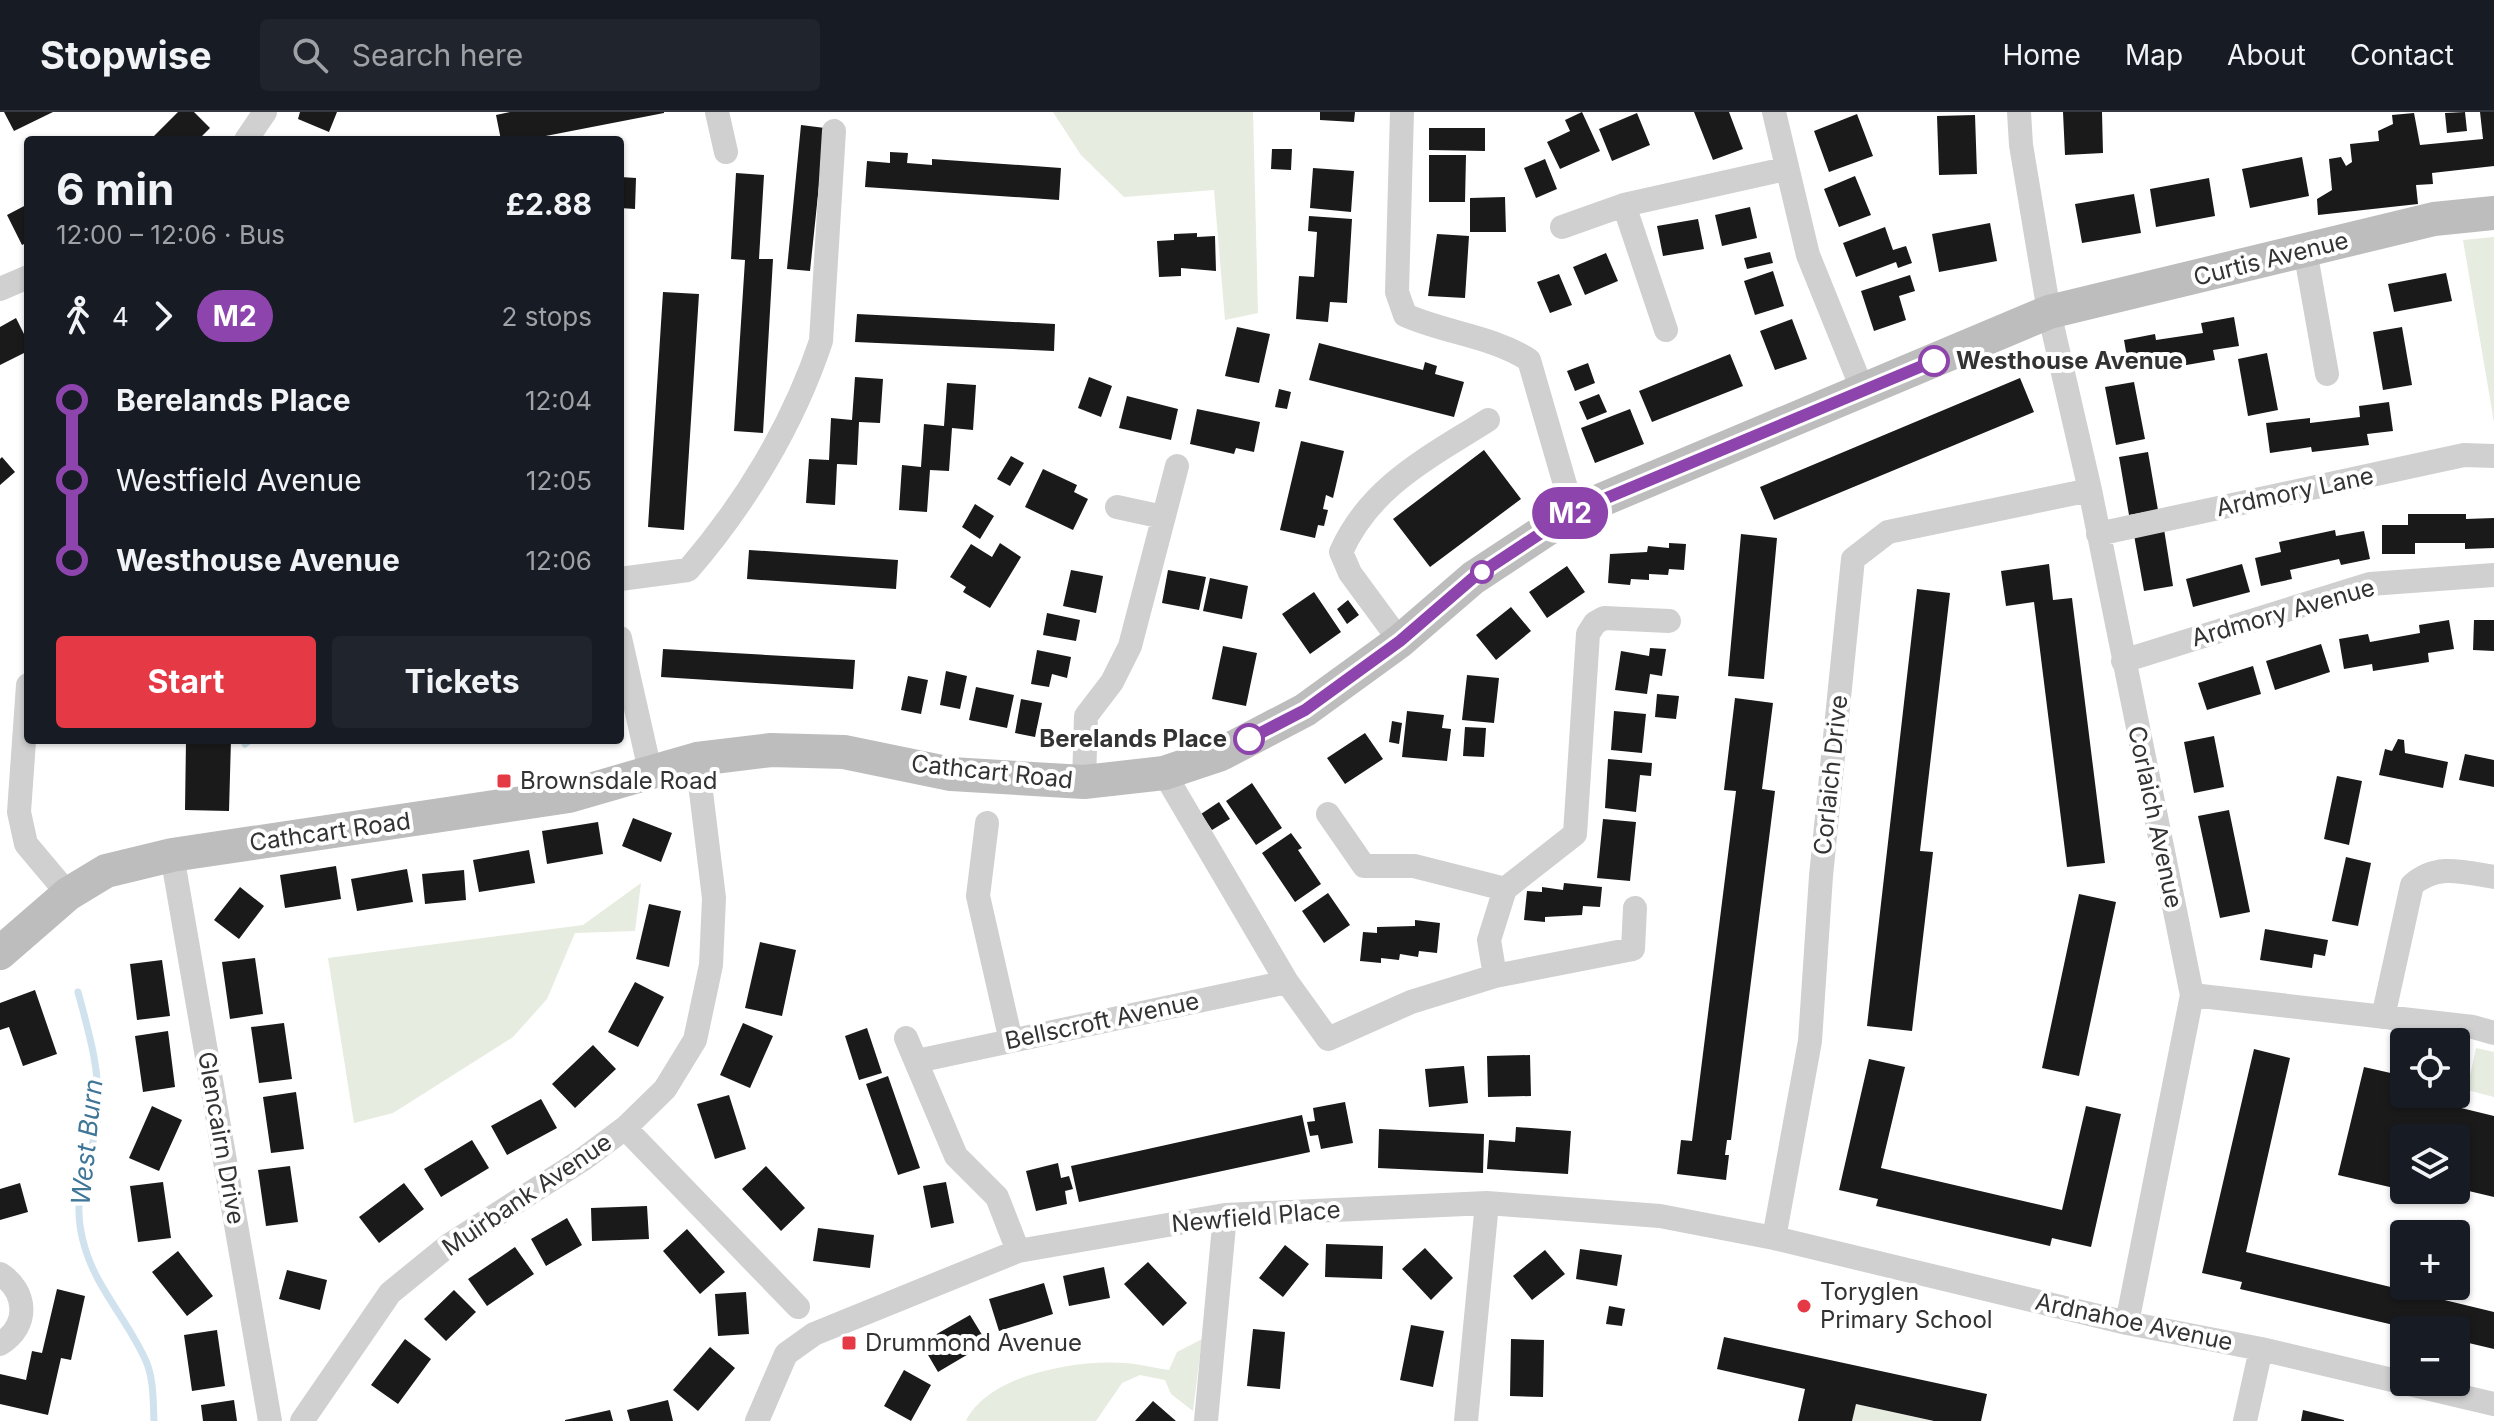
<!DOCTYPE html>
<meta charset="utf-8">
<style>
:root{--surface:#171b24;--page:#20242c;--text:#f1f3f6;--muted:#9ea1a6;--line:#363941;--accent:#e63946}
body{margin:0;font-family:Inter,sans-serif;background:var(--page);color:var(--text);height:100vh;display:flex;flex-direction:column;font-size:30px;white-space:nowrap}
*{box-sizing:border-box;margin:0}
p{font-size:26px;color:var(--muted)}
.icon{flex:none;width:44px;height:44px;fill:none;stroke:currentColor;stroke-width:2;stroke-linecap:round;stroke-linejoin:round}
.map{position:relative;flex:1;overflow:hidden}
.drawer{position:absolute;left:24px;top:24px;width:600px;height:608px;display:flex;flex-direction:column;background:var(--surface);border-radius:8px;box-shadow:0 2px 6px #0004}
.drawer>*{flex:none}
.badge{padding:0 16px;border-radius:26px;font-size:28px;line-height:52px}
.tools{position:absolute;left:2390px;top:916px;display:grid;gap:16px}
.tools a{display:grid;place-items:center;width:80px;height:80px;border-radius:8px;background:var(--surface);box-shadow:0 2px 6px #0004;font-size:40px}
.map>.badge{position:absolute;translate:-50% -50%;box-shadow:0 0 0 4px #fff}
.legs{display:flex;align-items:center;gap:12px;height:88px;padding:0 32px;font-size:26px}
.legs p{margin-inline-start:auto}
.overview{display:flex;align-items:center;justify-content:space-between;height:136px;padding:0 32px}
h1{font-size:44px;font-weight:700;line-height:60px}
.button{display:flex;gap:16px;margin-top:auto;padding:16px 32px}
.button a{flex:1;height:92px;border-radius:8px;background:var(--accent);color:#fff;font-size:32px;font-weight:700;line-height:92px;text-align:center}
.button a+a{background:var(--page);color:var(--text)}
ul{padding:0 32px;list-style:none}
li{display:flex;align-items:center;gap:28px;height:80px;font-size:30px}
li i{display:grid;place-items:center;width:12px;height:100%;margin:0 10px;background:currentColor}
li i::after{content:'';width:20px;height:20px;margin:-10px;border:6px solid;border-radius:50%;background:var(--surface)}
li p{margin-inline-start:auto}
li:first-child i{background:linear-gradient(#0000 50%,currentColor 0)}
li:last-child i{background:linear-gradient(currentColor 50%,#0000 0)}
header{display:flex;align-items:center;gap:48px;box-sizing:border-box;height:112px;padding:0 40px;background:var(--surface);border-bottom:2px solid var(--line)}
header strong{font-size:38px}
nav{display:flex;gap:44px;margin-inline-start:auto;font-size:28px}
.search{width:560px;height:72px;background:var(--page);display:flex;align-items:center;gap:20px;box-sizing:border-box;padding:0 28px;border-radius:8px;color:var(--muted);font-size:30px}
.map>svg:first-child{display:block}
</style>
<header>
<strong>Stopwise</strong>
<div class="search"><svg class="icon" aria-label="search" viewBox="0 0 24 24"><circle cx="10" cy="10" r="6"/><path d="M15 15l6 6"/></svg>Search here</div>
<nav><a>Home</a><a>Map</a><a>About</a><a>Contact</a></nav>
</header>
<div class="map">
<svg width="2494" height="1309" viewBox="0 0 2494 1309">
<rect width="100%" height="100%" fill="#fff"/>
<path fill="#e6ecdf" d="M1053 0H1253L1258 201 1225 208 1214 78 1124 85 1081 43Z
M2494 125V310L2463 128Z
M641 771 635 819 575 821 547 887 513 925 393 1001 354 1011 328 846 583 813Z
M2476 936 2494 940V985L2467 978Z
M1202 1227 1193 1299 1171 1282 1165 1268 1140 1263 1122 1271 1096 1309H966C988 1262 1079 1247 1125 1251 1140 1252 1155 1256 1169 1258L1177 1240Z
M1856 1292 1934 1309H1852Z"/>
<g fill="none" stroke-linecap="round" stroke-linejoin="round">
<path stroke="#cfe2ee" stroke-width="7" d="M245 632 250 628
M78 880C89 921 100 957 98 1000 94 1054 67 1077 85 1136 97 1177 129 1210 146 1249 154 1268 153 1289 154 1309"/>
</g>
<path fill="#1a1a1a" d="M4 0H53L14 19Z
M178 0H194L210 16 198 28H150Z
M300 0H337L329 20 298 7Z
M510 0H664V1L525 28H501L496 3Z
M1320 0H1355L1354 10 1320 8Z
M1582 0 1600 39 1560 57 1547 30 1570 19 1565 8Z
M1694 0H1729L1743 37 1713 48Z
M2063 0H2102L2103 41 2065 43Z
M2465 0 2467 19 2447 21 2445 1Z
M2480 0H2494V54L2432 61 2433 72 2416 73 2418 92 2318 103 2317 87 2332 78 2329 47 2341 45 2346 54 2352 50 2350 32 2379 29 2378 19 2393 12 2392 3 2414 1 2420 33 2483 27Z
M1637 1 1650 33 1612 49 1599 17Z
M1857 2 1873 44 1829 60 1814 19Z
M1975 3 1977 62 1939 63 1937 4Z
M801 13 825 16 810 159 787 157Z
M1429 16H1485V39L1429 38Z
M1272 37H1292L1291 58 1271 57Z
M890 40 908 41 907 51 932 53V47L1061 56 1059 88 865 75 867 49 890 51Z
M1429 43H1466L1465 90H1429Z
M2302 45 2309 84 2250 96 2242 57Z
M1545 47 1557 77 1536 86 1524 56Z
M1313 56 1354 59 1351 100 1310 96Z
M736 61 764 63 759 147H773L763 321 734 319 745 148 731 147Z
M1855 64 1871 103 1839 115 1824 77Z
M621 65 636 66 635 97 620 96Z
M2209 66 2215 104 2156 115 2150 77Z
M2134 82 2141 121 2082 131 2075 92Z
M1505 85 1506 120H1470V86Z
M28 92V130L22 133 7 103Z
M1750 95 1757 126 1722 134 1715 103Z
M1309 104 1352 107 1347 191 1330 190 1328 210 1296 207 1299 164 1314 165 1317 120 1308 119Z
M1698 107 1704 137 1663 144 1657 114Z
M1990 111 1997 149 1939 160 1932 122Z
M1885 115 1893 138 1906 134 1912 151 1898 156 1896 150 1856 165 1843 131Z
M1197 121V125L1215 124 1216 159 1181 156V164L1159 165 1157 129 1174 128V122Z
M1437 122 1469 124 1465 186 1428 184Z
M1770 140 1773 151 1747 157 1744 146Z
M1606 141 1618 169 1585 183 1573 155Z
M1773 159 1784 194 1755 203 1744 169Z
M2446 161 2452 189 2394 200 2388 172Z
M1559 162 1572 193 1550 201 1537 170Z
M1910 163 1915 179 1899 184 1906 208 1874 219 1861 179Z
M663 180 699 182 684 418 648 415Z
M857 202 1055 212 1054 239 855 230Z
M2234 205 2239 234 2213 238 2215 248 2158 258 2157 252 2129 257 2124 228 2155 222 2156 228 2203 221 2201 211Z
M16 206 28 230V239L0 253V215Z
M1792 207 1807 247 1775 258 1760 219Z
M1237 215 1270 222 1259 271 1225 264Z
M2402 215 2412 273 2383 278 2373 220Z
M1319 231 1423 258 1425 250 1437 254 1435 262 1464 270 1454 305 1309 268Z
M2267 241 2278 298 2248 304 2238 247Z
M1730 242 1743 274 1652 310 1639 279Z
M1588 251 1595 271 1575 279 1567 259Z
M855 265 883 267 880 311 859 310 857 353 837 352 835 393 806 391 809 347 829 348 831 306 852 308Z
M1089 265 1112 274 1101 305 1078 296Z
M2020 266 2034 300 1774 408 1760 375Z
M2134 270 2145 327 2116 333 2105 275Z
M947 271 976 273 973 318 952 316 949 359 930 358 927 400 899 398 902 353 921 355 924 312 944 314Z
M1279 277 1291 280 1287 297 1275 295Z
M1599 282 1607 300 1587 308 1579 290Z
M1127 284 1178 297 1171 328 1119 316Z
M2389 290 2393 319 2367 322 2369 333 2312 340 2311 335 2270 341 2266 311 2310 306V311L2360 305 2359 294Z
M1197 297 1260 310 1254 340 1236 336 1234 342 1190 332Z
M1630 297 1644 332 1595 351 1581 316Z
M1301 329 1344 339 1333 386 1326 383 1323 397 1328 398 1324 414 1318 413 1315 426 1280 418Z
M1484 338 1521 387 1430 455 1393 407Z
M2148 340 2158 398 2129 403 2119 345Z
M1011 344 1024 351 1010 374 997 367Z
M2 345 15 360 0 373V347Z
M1043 357 1077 373 1074 380 1088 387 1073 418 1025 395Z
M975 392 994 404 980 427 962 415Z
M2408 402H2466V407L2494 406V436L2465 437V431H2415V442H2382V413H2408Z
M2164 417 2173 474 2144 479 2134 423Z
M2335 418 2336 424 2364 419 2370 447 2341 453 2339 447 2290 458 2292 467 2261 474 2255 446 2281 440 2279 430Z
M1741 422 1777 426 1764 567 1728 564Z
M1000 431 1021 445 990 496 963 480 966 475 950 465 971 432 992 445Z
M1669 431 1686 432 1684 458 1669 457 1668 463 1649 462V468L1631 467 1630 473 1608 471 1610 442 1647 440 1648 434 1669 436Z
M749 438 898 448 896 477 747 467Z
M2049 452 2053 488 2072 486 2105 751 2067 755 2034 490 2006 494 2001 459Z
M2242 452 2250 480 2193 495 2186 467Z
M1567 454 1585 480 1547 506 1529 480Z
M1071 458 1103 464 1096 501 1063 494Z
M1168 458 1206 465 1199 498 1162 491Z
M1210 466 1248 474 1242 507 1203 499Z
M1917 477 1950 481 1920 739 1933 740 1912 919 1867 914Z
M1314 480 1341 520 1310 542 1282 502Z
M1348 488 1359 503 1347 512 1337 497Z
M1511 495 1531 519 1496 548 1476 523Z
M1047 501 1080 508 1076 529 1043 523Z
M2449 508 2454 537 2428 541 2429 550 2373 559 2372 552 2344 557 2339 527 2368 522 2370 530 2420 521 2419 513Z
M2474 508H2494V539L2473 538Z
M2321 532 2330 560 2275 578 2266 549Z
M1223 534 1257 541 1246 594 1212 587Z
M1650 536 1666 537 1662 564 1650 562 1647 582 1615 578 1621 539 1649 544Z
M663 537 855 548 853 577 661 565Z
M1037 538 1071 545 1067 566 1052 562 1049 575 1031 572Z
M2253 554 2261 582 2207 598 2198 571Z
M946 559 967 564 960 597 940 593Z
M1467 563 1499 566 1494 611 1462 608Z
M908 564 928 568 921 602 901 598Z
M976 575 1014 583 1007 616 969 608Z
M1657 582 1679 584 1676 607 1655 605Z
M1735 586 1773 591 1762 677 1775 679 1731 1028H1727L1725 1043H1729L1726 1068 1677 1062 1681 1028 1692 1029 1736 679 1724 678Z
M1021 587 1042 591 1035 625 1015 621Z
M1407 599 1444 603 1442 616 1451 617 1447 649 1402 645Z
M1614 599 1646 602 1642 641 1611 638Z
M1392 609 1402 611 1399 632 1389 630Z
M1465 615 1486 616 1484 645 1463 644Z
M1365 621 1383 647 1345 672 1327 646Z
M2214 624 2224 675 2194 681 2184 630Z
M2398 627 2404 628 2405 641 2448 650 2443 676 2379 663 2385 637 2392 639Z
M186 628H231L229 699 185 698Z
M2465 642 2494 648V675L2459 668Z
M1608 647 1652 651 1651 664 1640 663 1636 700 1605 696Z
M2337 664 2362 669 2349 733 2324 727Z
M1252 671 1282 716 1256 733 1226 689Z
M1219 690 1230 707 1212 718 1201 702Z
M2229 698 2250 800 2220 806 2198 704Z
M633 706 672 721 661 750 622 734Z
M1603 707 1636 710 1630 769 1597 766Z
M598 710 603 742 547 752 542 719Z
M1291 721 1302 736 1298 738 1321 772 1295 790 1262 741Z
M529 738 535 771 479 780 473 748Z
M2346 745 2371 751 2358 814 2332 809Z
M336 754 341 787 285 796 280 763Z
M407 757 413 790 357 799 351 767Z
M464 758 466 788 425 792 422 762Z
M1564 771 1602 775 1600 795 1583 794 1582 803 1545 805V810L1524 808 1527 779 1542 780V775L1563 778Z
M240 775 264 794 239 827 214 808Z
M1328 781 1350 813 1324 831 1302 799Z
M2079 782 2116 790 2079 964 2042 956Z
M649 792 681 799 669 855 636 847Z
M1415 808 1440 811 1437 841 1419 839 1418 845 1400 842 1399 848 1381 846V851L1360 849 1363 820 1377 821V815L1415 814Z
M2265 817 2328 828 2325 844 2314 842 2312 856 2260 848Z
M760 830 796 838 782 904 745 896Z
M255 846 263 902 230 907 222 850Z
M162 848 170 904 137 908 130 852Z
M635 870 664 885 638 935 608 920Z
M35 878 57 942 23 954 9 915 0 918V891Z
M284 911 292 967 259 971 251 915Z
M743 911 773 924 750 976 720 963Z
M867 916 882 961 859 968 845 924Z
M168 919 175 975 143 980 135 924Z
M593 933 616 957 575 996 552 972Z
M2254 937 2290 946 2246 1140 2494 1200V1237L2456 1228V1218H2415L2240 1177 2242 1170 2202 1161Z
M1530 943 1531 984 1488 985 1487 944Z
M1869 947 1905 955 1881 1056 2062 1098 2086 994 2121 1002 2091 1135 2052 1126 2050 1134 1876 1094 1878 1087 1839 1078Z
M1464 954 1468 991 1429 995 1425 957Z
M2364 955 2404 964V982H2416V985L2494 1004V1085L2456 1076V1026H2404V1064L2397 1062 2394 1076 2338 1063Z
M888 964 920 1056 898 1063 866 972Z
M296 980 304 1037 271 1041 263 985Z
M729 983 746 1037 715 1047 697 992Z
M541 987 557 1016 507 1043 491 1014Z
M1345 990 1353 1031 1321 1037 1318 1023 1310 1024 1307 1010 1315 1009 1313 996Z
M152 994 182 1008 159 1059 129 1046Z
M1302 1003 1310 1040 1079 1090 1071 1054Z
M1516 1015 1571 1019 1568 1062 1487 1057 1489 1028 1515 1030Z
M1379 1017 1484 1022 1483 1061 1378 1056Z
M472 1028 489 1056 441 1085 424 1057Z
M1058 1051 1061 1066 1069 1064 1073 1077 1065 1079 1067 1092 1036 1099 1026 1059Z
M290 1054 298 1110 266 1114 258 1058Z
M766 1054 805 1096 781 1119 742 1077Z
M163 1070 171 1126 138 1130 130 1074Z
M946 1070 954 1111 931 1116 923 1074Z
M20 1071 28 1100 0 1108V1077Z
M404 1071 424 1097 379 1131 359 1105Z
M647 1094 649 1127 592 1129 591 1096Z
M567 1106 582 1133 546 1154 531 1127Z
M818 1116 874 1123 870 1156 813 1149Z
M687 1117 725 1160 700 1182 663 1139Z
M1326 1132 1383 1134 1382 1167 1325 1165Z
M1285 1133 1309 1152 1283 1185 1259 1166Z
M515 1135 534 1162 487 1194 468 1167Z
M1425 1136 1453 1166 1431 1188 1402 1157Z
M1580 1137 1622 1143 1617 1174 1576 1167Z
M1545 1138 1565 1162 1532 1188 1513 1164Z
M178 1139 213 1184 187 1204 152 1160Z
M1148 1150 1187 1191 1163 1214 1124 1172Z
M1104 1155 1110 1186 1069 1194 1063 1164Z
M287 1158 327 1168 320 1198 279 1187Z
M1044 1171 1053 1202 999 1219 989 1187Z
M57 1177 85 1184 71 1248 61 1246 48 1303 0 1292V1262L26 1268 32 1239 42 1241Z
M454 1178 476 1200 446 1229 424 1207Z
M746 1180 749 1222 718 1224 715 1182Z
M1609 1194 1625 1197 1622 1214 1606 1212Z
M970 1203 987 1231 938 1260 921 1231Z
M1411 1213 1444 1219 1433 1275 1400 1268Z
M1253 1217 1285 1220 1280 1277 1247 1274Z
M217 1218 225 1274 192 1279 184 1223Z
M1724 1225 1987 1282 1981 1309H1934L1856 1292 1852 1309H1798L1805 1277 1717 1257Z
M405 1227 431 1247 398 1292 371 1273Z
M1511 1227 1544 1228 1543 1285 1510 1284Z
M710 1235 735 1256 698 1299 673 1278Z
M904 1258 931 1273 911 1309 884 1294Z
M234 1288 237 1309H203L201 1293Z
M668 1288 673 1309H630L627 1298Z
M1153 1289 1176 1309H1135Z
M610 1298 613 1309H565V1308Z
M2303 1298 2344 1308V1309H2301Z"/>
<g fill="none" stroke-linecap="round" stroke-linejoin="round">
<path stroke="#d0d0d0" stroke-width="24" d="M717 0 726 40
M1402 0 1397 180 1405 203C1445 221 1492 224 1529 248L1573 400
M1774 0 1808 143 1863 279
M2019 0 2021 33 2049 200 2090 378 2192 883 2127 1211
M246 28 265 0
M1624 93 1666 218
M1562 115 1624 93 1785 57
M2305 138 2327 262
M0 177 28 165
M1117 395 1163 405
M2098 422 2464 343 2494 344
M620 467 688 458C745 392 793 313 821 229L834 19
M620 526 651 663
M1400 529 1350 461 1341 440C1370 374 1430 345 1488 308
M2123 549 2370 472 2494 463
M28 573 19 700 26 732 68 782
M1164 661 1287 870 1328 927 1411 890 1495 864 1489 828 1505 777 1575 722 1588 522 1595 511 1604 506 1669 509
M1084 670 1086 604 1112 570 1130 534 1177 354
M1328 702 1364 754H1414L1505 777
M987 711 978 784 1011 929
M172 743 270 1309
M1495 864 1633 837 1635 796
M2192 883 2473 915 2494 921
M2383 905 2412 773C2437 751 2463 760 2494 765
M906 926 956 1044 997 1085 1018 1139
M917 949 1287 870
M625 1016 798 1195
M1774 1126 1810 929 1821 764 1853 447 1888 420 2090 378
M0 1162C27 1179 30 1214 0 1232
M302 1309 390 1181 449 1133 582 1048 625 1016 665 977 695 928 711 853 714 786 697 647
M757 1309 786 1242 814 1222 1018 1139 1225 1103 1487 1091 1660 1104 1774 1126 2127 1211 2261 1237 2494 1292
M1206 1309 1225 1103
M1466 1309 1487 1091
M2245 1309 2261 1237"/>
<path stroke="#bdbdbd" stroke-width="34" d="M0 841 68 782 106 759 172 743 569 684 697 647 771 638 844 640 951 662 1084 670 1164 661 1221 642 1305 598 1400 529 1473 466 1573 400 2049 200 2434 107 2494 101"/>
</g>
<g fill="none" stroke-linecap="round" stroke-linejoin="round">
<g stroke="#fff" stroke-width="18">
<path id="line-1" d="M1249 627 1305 598 1400 529 1473 466 1573 400 1934 249"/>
</g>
<use href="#line-1" stroke="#8e44ad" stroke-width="12"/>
</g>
<g fill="#fff" stroke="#8e44ad" stroke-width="4">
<circle cx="1934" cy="249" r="14"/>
<circle cx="1482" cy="460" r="10"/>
<circle cx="1249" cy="627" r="14"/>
</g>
<g fill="#e63946" stroke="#fff" stroke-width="3">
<rect x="496" y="661" width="16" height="16" rx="4"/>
<circle cx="1804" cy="1194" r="8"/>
<rect x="841" y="1223" width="16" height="16" rx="4"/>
</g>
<g text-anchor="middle" stroke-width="8" stroke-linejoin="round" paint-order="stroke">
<g font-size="24" fill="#333" stroke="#fff">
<text transform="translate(2271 147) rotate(-14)" y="8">Curtis Avenue</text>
<text transform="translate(2295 380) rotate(-12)" y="8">Ardmory Lane</text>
<text transform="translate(2283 501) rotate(-16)" y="8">Ardmory Avenue</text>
<text transform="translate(992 660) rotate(6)" y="8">Cathcart Road</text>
<text transform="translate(1831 663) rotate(-84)" y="8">Corlaich Drive</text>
<text transform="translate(2155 705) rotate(78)" y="8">Corlaich Avenue</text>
<text transform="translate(330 720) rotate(-8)" y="8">Cathcart Road</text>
<text transform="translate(1102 909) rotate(-12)" y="8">Bellscroft Avenue</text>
<text transform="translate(221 1026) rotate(80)" y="8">Glencairn Drive</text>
<text transform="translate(527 1083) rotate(-34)" y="8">Muirbank Avenue</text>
<text transform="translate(1256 1105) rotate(-5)" y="8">Newfield Place</text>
<text transform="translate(2134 1210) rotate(12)" y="8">Ardnahoe Avenue</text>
</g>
<g font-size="24" font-weight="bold" fill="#333" stroke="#fff" text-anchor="start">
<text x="1956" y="257">Westhouse Avenue</text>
<text x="1227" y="635" text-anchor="end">Berelands Place</text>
</g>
<g font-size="24" fill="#333" stroke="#fff" text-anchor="start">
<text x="520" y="677">Brownsdale Road</text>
<text x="1820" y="1188">Toryglen<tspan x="1820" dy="28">Primary School</tspan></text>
<text x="865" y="1239">Drummond Avenue</text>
</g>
<g font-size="26" font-style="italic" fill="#3f7597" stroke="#fff">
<text transform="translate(87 1030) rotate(-84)" y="9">West Burn</text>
</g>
</g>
</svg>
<div class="tools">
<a><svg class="icon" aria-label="locate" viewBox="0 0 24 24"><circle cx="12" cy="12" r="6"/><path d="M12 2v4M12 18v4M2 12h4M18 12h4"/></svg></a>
<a><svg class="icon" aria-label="layers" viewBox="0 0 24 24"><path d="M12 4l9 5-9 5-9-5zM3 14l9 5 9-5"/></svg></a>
<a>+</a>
<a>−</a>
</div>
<b class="badge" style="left:1570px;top:401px;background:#8e44ad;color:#fff">M2</b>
<section class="drawer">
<div class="overview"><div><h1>6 min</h1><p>12:00 – 12:06 · Bus</p></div><b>£2.88</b></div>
<div class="legs"><svg class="icon" aria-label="walk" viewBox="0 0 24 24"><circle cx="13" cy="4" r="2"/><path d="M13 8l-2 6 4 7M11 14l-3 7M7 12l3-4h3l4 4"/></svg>4<svg class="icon" aria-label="forward" viewBox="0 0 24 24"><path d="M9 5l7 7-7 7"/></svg><b class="badge" style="background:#8e44ad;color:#fff">M2</b><p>2 stops</p></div>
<ul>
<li><i style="color:#8e44ad"></i><b>Berelands Place</b><p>12:04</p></li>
<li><i style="color:#8e44ad"></i><span>Westfield Avenue</span><p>12:05</p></li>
<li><i style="color:#8e44ad"></i><b>Westhouse Avenue</b><p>12:06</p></li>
</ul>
<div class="button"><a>Start</a><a>Tickets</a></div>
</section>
</div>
